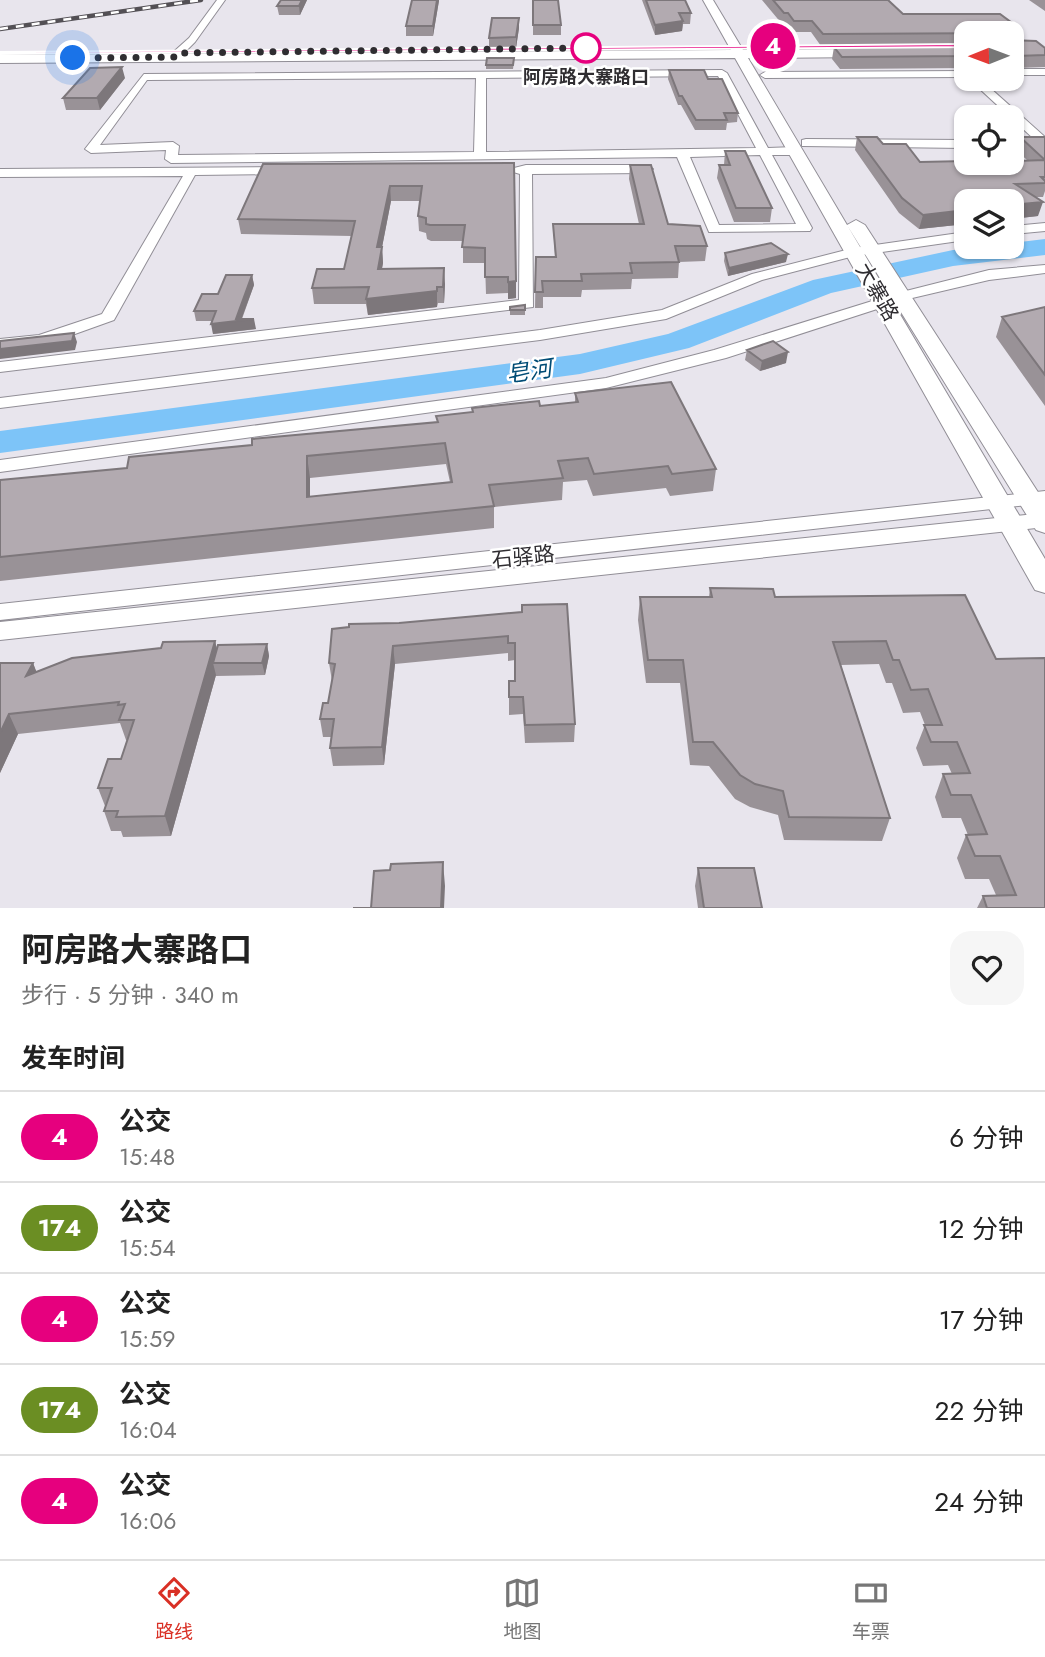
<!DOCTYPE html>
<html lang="zh">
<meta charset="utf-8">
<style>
:root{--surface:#fff;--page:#f6f6f6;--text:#222;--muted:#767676;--line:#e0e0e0;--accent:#d93025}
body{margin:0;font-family:Jost,"Noto Sans SC",sans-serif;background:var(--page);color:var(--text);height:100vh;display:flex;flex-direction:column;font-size:26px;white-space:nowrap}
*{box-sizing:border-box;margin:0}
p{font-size:23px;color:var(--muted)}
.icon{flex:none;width:38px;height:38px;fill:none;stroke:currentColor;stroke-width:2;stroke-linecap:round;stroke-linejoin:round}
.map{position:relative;height:908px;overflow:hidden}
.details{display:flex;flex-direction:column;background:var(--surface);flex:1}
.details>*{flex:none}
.badge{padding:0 14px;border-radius:23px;font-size:24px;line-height:46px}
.needle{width:46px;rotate:269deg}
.tools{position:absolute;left:954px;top:21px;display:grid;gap:14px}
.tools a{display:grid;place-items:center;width:70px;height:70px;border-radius:14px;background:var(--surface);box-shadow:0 2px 5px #0004;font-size:35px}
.you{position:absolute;width:35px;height:35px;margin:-18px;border:5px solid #fff;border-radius:50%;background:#1a73e8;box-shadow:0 0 0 10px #1a73e833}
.map>.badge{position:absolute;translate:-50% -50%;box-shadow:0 0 0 4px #fff}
h2{padding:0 21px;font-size:26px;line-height:63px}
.round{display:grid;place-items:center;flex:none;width:74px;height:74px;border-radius:21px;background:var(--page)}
.head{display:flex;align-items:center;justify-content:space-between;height:119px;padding:0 21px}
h1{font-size:33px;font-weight:700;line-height:52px}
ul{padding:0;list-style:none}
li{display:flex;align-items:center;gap:21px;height:91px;padding:0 21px;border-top:2px solid var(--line)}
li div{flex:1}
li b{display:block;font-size:26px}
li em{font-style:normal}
li .badge{min-width:77px;font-weight:700;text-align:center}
.tab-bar{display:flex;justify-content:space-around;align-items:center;height:98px;border-top:2px solid var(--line);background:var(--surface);font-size:19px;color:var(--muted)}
.tab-bar a{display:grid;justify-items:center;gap:4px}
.tab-bar .current{color:var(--accent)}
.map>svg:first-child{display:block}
</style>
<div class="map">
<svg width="1045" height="908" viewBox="0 0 1045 908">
<rect width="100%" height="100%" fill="#e8e5ed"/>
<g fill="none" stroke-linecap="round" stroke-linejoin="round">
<path fill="#7dc4f8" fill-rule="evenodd" d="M1045 239V255L953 266 831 293 689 348 580 374 0 453V431L580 354 668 334 813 280 953 250 1012 247V243Z"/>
<g stroke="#918e96" stroke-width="2">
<path id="minor" d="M217 0H225L195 42 178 59H170V55L189 38Z
M1012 69H1045V75H1012Z
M722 70 727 73 768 148 795 147 801 151 795 155H772L812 228 810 231 709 232 677 157 171 163 165 159 166 150 91 153 85 149 144 74ZM718 76 756 148 486 152V78ZM476 78 474 152 178 155 179 146 173 142 100 145 147 80ZM760 155 796 224 719 225 690 157Z
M966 71V77L765 78 760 75 765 72Z
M969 79H980L1045 137V148L1012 147V141L1035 140Z
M806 139 966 140V148L802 146V140Z
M526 165H647L653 169 647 173 532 174 533 307 0 372V362L519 300 520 174 506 170Z
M286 167 292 171 290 174 195 175 114 320 47 344 0 349V339L39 335 102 314 183 176 0 177V169Z
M1045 223V231L1012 234V226Z
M966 232V240L854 256 762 280 666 319 540 340 0 408V398L540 330 662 310 752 274 854 248Z
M1045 265V273L989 280 908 299 726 358 606 388 0 472V460L606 378 714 350 898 293 989 270Z
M1045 491V503L0 620V604Z
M1045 513V527L0 640V622Z"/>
</g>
<g stroke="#918e96" stroke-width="2">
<path id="major" d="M703 0H713L743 50 850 49 845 46 851 42H966V50H869L873 53 867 57 748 58 1045 559V593L1035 590 1031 583 735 58 0 63V55L731 50Z
M856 220 865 225 1045 503V533L1036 530 847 225Z"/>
</g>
<use href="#minor" fill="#fff" fill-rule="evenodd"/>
<use href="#major" fill="#fff" fill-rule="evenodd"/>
<g stroke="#535055" stroke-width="4.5">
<path id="rail" d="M0 29 201 0"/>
</g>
<use href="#rail" stroke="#fff" stroke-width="2.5" stroke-dasharray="8" stroke-linecap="butt"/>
</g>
<path fill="#999297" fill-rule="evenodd" d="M281 0H307L300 15H279L277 6Z
M412 0H439L433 36H406V26Z
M533 0 561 25V35H533Z
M642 0H685L691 13 690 24H683L682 31 655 35Z
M762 0H888L903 14H1000L1019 28 1016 39 1013 40 1036 41 1045 48V67L1012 68V33H966V44L821 46 811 32H793L787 24H782Z
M1029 0H1045V11Z
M519 28 516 48H489V38Z
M966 46V68L840 69 832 59 834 47Z
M514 61 513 69H486V65Z
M669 70 708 79 738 113 737 122 727 123 726 130H695L681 105H678L668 79Z
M125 78 100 110H66L63 98Z
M857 137 883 144 920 162 1027 160 1017 151 1020 137H1045V191L1043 197H1035L1038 216 1012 219V201H966V224L919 229 899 213 855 150Z
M725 151 772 208 770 222H734L717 178 719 165H724Z
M514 163 516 298 508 299V293L486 294 485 263H463V241H431L427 239 426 233 419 231 418 216 420 201H391L382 247 383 263 382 268 445 284 444 303H438L437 307 368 315 366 304H314L312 288 344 269 352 236 241 234 238 219 263 164Z
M630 165 668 224 707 246 705 261 679 262 678 278 632 279 631 289 582 290 581 297H543V308H535L536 257H555L553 224H639L629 179Z
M725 253 786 262 728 276 724 261Z
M252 275 254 285 242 319 256 329 213 334 212 321H196L194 311 218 294Z
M525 305V315H510V307Z
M1045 307V406L996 337 1002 317Z
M747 350 786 363 760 371 745 360Z
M575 393 716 469 713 491 670 496 666 488 593 496 587 480 563 482 562 500 494 507V528L0 581V480L127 468 252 445 437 422 436 416 472 412V408L540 406 575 403ZM446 464 450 482 310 497V478Z
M710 588 775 597 965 595 1045 908H977L983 896 996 895 989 879H965L957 858 966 835H968L961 818H942L935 797 943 774H952L948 765 923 766 916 748 925 725 920 712 903 713 892 683H886L879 664 841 665 890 818 882 841 784 840 778 815 750 807 735 799 709 766 690 765 680 683H646L638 620 640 597H709Z
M522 612 575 724 574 742 525 743 523 714 509 715V681H515V660L508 661V653L395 664 384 765 333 766 330 748 331 737H323L320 719 328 703 332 681 329 663 399 623Z
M215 641 217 650 267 644 269 656 265 675 216 676V675L171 836 123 837 121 831H111L104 811 105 806 98 788 121 759 127 740H126L120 723 18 734 0 773V663H33L36 672 161 648Z
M698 868 762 908H698L695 886Z"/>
<path fill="#7d777b" d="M302 0H307L300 15 299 6Z
M437 0H439V1L433 36V26Z
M519 18V28L516 48V37Z
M683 21 682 31 655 35V25Z
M1019 28 1016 39 1012 40 1013 29Z
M122 67 125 78 100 110 97 98Z
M390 186 391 201 379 263 377 247Z
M1043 202 1038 216 1012 219V205Z
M966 210V224L919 229 923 215Z
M382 247 383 263 379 285 378 269Z
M788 254 786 262 728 276 729 268Z
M444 268 445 284 444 303 443 287Z
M252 275 254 285 241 320 254 319 256 329 213 334 211 324 236 319Z
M516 281V298L508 299V282Z
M437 287V307L368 315 366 299Z
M74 333 77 342 75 350 0 359V349Z
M788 352 786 363 760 371 762 361Z
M307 456 310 478V519L307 497Z
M215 641 220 661 213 663 216 675 171 836 165 816Z
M267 644 269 656 265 675 262 663Z
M393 646 395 664 384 765 382 747Z
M33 663 41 683 26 676Z
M9 714 18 734 0 773V733Z
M443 862 445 886 444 908H441Z"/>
<path fill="#b2aab0" stroke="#7d777b" stroke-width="2" fill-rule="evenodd" d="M281 0H302L299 6H277Z
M412 0H437L433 26H406Z
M533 0H558L561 25H533Z
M646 0H685L691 13H679L683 21 655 25Z
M773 0H888L903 14H1000L1019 28 1013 29V40L1036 41 1045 48V55L1012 56V33L823 34 812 21H794L788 13H784Z
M492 18H519L516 37 489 38Z
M966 46V56L842 57 834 47Z
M487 58H514L513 65H486Z
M122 67 97 98H63L90 68Z
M669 70H704L708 79H722L738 113H724L727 120H696L682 96H679Z
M857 137H877L883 144H906L920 162 966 161V163H1012V161L1045 160 1020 137H1045V177H1041L1045 181V183L1015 184 1043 202 1012 205V201H966V210L923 215 902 198Z
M725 151H745L772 208H736L719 165H730Z
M514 163 516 281 508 282V277H485V248L462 247 465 225H430L426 224V218L418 216 422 186H390L377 247H382L378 269 444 268 443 287H437V291L366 299 369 287 312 288 317 269H344L355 221 238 219 263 164Z
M630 165H651L668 224 700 226 707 246H675L679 262 630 263 632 273 581 274 582 281H542L543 292H535L536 257H556L553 224H644Z
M771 243 788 254 729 268 725 253Z
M226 275H252L236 319H254L211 324 216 311H194L202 294H218Z
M525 305V310H510V307Z
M1045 307V375L1002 317Z
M74 333 72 341 0 349V341Z
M773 341 788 352 762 361 747 350Z
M671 382 716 469 672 474 668 466 594 474 588 458 558 461 563 478 489 485 494 506 0 557V480L127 468 129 457 252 445V439L438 422 436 416 473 412 472 408 539 401 540 406 578 402 575 393ZM445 443 452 482 307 497V456Z
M710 588 773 589 775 597 965 595 996 659 1045 658V908H987L983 896 1016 895 1000 856H975L966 835 987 834 971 795H951L943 774 970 773 957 742H931L924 725H942L928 689 911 690 899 660H893L886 641 833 642 890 818 789 817 783 791 755 784 740 775 713 742H693L683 660H648L640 597H712Z
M567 604 575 724 525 725 523 697H509V681H515V643H508V636L393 646 382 747 330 748 334 719H320L323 703H328L335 664 329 663 332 629 349 627V624L399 623 522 612V605Z
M215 641 165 816 116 817 118 811H104L112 788H98L108 759H121L134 720H119L125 704 118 705 119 702 9 714 0 733V663H33L26 676 72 658 161 648 163 642Z
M267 644 262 663H213L218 645Z
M443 862 441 908H353H371L374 871 390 870 391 864Z
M698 868H754L762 908H704Z"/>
<path fill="#e6007e" stroke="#fff" stroke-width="2" d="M966 44 968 47 0 54V52Z"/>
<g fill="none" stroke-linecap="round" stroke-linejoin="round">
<path stroke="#2f2d31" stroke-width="7" stroke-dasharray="0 12.6" d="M73 58 174 57 178 53 586 48"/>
</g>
<circle fill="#fff" stroke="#e6007e" stroke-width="3.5" cx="586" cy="48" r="14"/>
<g text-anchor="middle" stroke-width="5" stroke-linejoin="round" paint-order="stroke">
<g font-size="18" font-weight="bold" fill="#2f2d31" stroke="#fff">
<text x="586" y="83">阿房路大寨路口</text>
</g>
<g font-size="21" fill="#2f2d31" stroke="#fff">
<text transform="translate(877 292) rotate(60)" y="7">大寨路</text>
<text transform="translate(523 557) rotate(-6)" y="7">石驿路</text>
</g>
<g font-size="23" font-style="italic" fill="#004c75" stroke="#fff">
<text transform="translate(529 371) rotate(-8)" y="8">皂河</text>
</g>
</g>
</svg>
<div class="tools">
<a><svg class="needle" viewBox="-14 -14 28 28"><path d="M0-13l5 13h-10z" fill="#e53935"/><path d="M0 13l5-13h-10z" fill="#767676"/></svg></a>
<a><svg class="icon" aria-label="locate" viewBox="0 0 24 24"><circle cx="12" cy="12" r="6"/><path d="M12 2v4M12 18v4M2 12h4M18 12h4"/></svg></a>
<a><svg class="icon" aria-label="layers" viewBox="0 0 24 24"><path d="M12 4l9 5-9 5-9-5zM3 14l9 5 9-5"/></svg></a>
</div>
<div class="you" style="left:73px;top:58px"></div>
<b class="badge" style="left:773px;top:46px;background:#e6007e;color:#fff">4</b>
</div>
<section class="details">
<div class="head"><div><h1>阿房路大寨路口</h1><p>步行 · 5 分钟 · 340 m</p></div><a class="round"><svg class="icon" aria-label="heart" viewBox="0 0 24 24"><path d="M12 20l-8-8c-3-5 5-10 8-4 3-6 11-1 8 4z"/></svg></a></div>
<h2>发车时间</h2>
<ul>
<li><span class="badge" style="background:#e6007e;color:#fff">4</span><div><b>公交</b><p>15:48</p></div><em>6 分钟</em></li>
<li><span class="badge" style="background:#6b8e23;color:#fff">174</span><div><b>公交</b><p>15:54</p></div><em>12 分钟</em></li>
<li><span class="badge" style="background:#e6007e;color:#fff">4</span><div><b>公交</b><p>15:59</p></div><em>17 分钟</em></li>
<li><span class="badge" style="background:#6b8e23;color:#fff">174</span><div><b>公交</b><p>16:04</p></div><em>22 分钟</em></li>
<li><span class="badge" style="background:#e6007e;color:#fff">4</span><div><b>公交</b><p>16:06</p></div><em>24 分钟</em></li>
</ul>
</section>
<nav class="tab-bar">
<a class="current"><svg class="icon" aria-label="directions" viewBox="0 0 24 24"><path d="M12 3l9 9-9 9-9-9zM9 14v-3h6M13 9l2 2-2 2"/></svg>路线</a>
<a><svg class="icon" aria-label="map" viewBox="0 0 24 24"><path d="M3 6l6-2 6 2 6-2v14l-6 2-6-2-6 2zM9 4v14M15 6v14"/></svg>地图</a>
<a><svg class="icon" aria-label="tickets" viewBox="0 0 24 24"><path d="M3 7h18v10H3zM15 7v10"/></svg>车票</a>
</nav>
